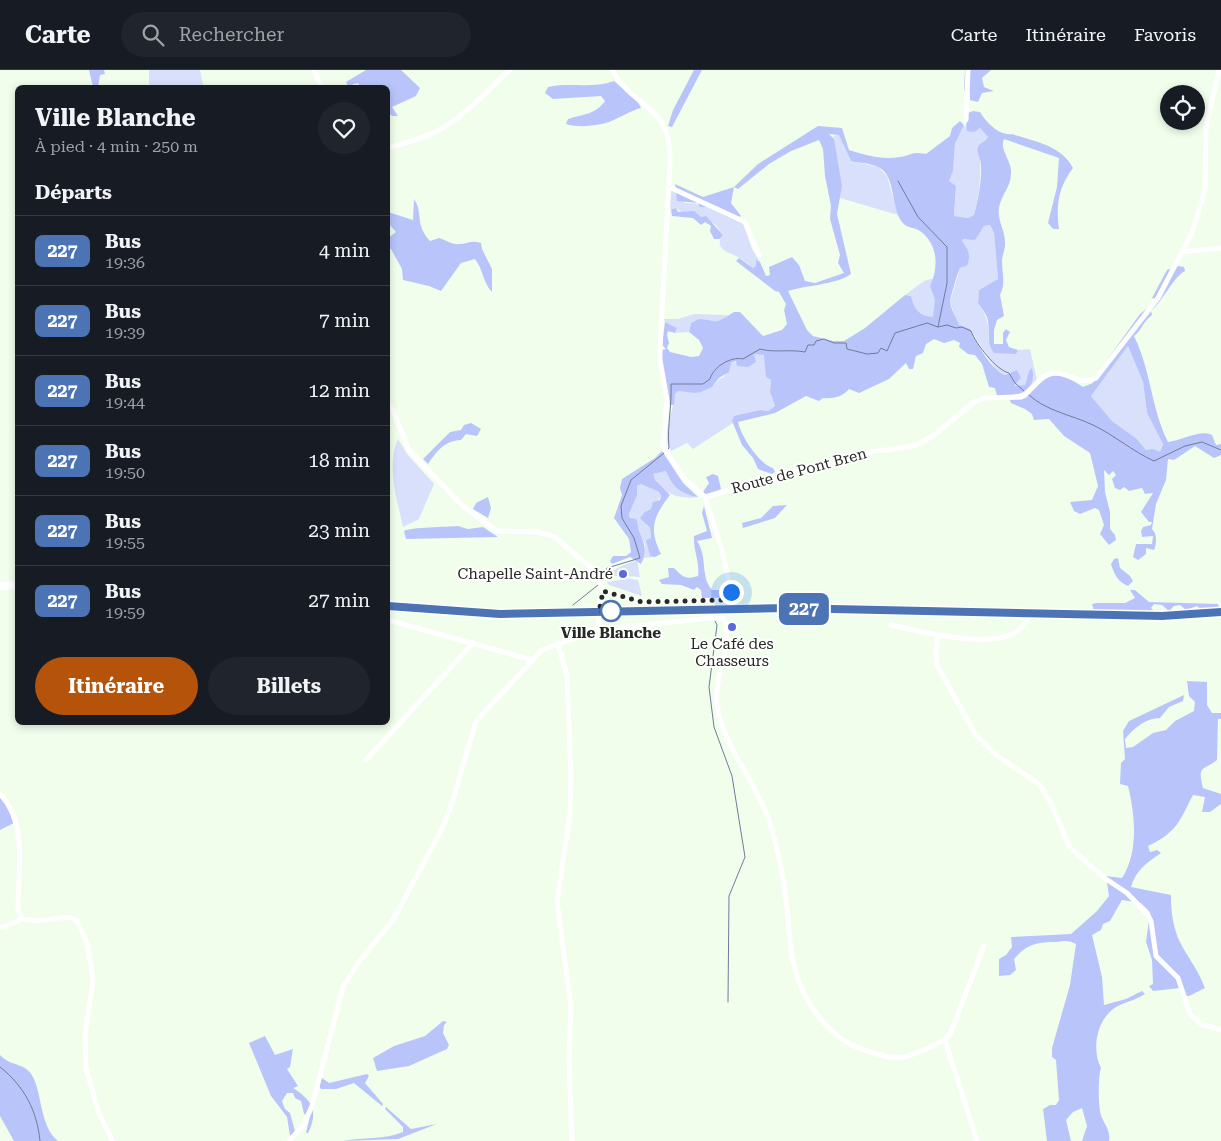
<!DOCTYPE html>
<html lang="fr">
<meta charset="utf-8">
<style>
:root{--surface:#171b24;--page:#20242c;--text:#f1f3f6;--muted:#9ea1a6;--line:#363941;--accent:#b45309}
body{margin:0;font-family:"Roboto Serif",serif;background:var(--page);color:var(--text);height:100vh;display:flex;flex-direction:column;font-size:19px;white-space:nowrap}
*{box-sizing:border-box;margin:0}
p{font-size:16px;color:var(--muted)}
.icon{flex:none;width:28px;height:28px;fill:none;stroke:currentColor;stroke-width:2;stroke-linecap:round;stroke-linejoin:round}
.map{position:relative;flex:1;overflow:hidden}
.details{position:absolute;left:15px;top:15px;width:375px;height:640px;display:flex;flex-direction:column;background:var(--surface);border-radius:8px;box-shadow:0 2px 8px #0003}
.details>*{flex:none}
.badge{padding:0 10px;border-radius:8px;font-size:18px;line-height:32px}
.controls{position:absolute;left:1160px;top:15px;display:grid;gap:10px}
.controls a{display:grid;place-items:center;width:45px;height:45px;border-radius:50%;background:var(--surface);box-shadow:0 2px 8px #0003;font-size:25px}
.you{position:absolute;width:25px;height:25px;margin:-12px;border:4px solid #fff;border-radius:50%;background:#1a73e8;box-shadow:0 0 0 8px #1a73e833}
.map>.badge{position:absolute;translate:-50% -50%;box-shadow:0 0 0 2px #fff}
h2{padding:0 20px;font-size:19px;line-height:45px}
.round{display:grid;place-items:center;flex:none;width:52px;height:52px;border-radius:26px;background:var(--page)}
.overview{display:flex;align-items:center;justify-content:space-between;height:85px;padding:0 20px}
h1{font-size:24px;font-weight:700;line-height:38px}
.button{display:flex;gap:10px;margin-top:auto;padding:10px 20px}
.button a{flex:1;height:58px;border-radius:30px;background:var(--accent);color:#fff;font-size:20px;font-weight:700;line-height:58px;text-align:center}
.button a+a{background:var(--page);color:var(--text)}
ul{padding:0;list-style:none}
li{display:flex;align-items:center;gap:15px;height:70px;padding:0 20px;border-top:1px solid var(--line)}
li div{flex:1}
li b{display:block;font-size:19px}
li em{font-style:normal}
li .badge{min-width:55px;font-weight:700;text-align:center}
header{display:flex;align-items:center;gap:30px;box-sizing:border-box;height:70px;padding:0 25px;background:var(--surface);border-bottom:1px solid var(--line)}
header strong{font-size:24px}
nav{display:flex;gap:28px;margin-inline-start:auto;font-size:18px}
.search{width:350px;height:45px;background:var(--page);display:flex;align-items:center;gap:12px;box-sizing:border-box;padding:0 18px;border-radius:28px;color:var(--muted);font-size:19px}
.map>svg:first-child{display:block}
</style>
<header>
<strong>Carte</strong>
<div class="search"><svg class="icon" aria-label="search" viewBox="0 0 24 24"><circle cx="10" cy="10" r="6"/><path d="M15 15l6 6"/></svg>Rechercher</div>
<nav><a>Carte</a><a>Itinéraire</a><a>Favoris</a></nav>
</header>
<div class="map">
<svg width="1221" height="1071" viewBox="0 0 1221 1071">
<rect width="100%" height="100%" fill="#f1feec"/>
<path fill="#d9e0fb" d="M149 0H200L203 15 202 18 149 17Z
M964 55 968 61 980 58 988 67 979 75C982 99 980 122 974 145L968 148 954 146 956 121 949 111 953 101 955 74Z
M839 64 851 91 878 97 887 106 898 145 840 128 841 116 833 66Z
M671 119 676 121 685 133C707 132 723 146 743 153L752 179 760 192 756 191V196L753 198C749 195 745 191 740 188 731 183 712 180 723 165L716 155 688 141 683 143 676 138 669 139Z
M990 155 994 163 998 209 979 220 978 233C987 246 989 254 988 269L1004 282 1016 283 1018 280 1030 279 1037 310 1029 318 1034 307 1029 301 1025 315 1014 316 1021 308 1010 302 1005 305 996 300 970 259 959 256 950 232 960 198 967 196 968 186 962 171 981 160 984 156Z
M934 208 930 216 935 230 934 247C919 246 914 239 911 226L905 225 924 211Z
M694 244 728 245 721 251 713 253 706 250 691 253 689 262 675 263 677 258 665 252 664 249H678Z
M1128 276 1143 312 1147 343 1163 374 1160 382 1146 380 1137 369 1112 351 1091 326Z
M757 283 765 285 766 307 771 310 770 322 775 336 768 341 761 340 732 351 733 353 693 379 687 373 671 381C660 364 674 342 675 324L678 321C690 322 700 323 711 317 717 314 717 309 724 307L731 293 754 288V284Z
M398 369 407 384 434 414 419 449 403 457C397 430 386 395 398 369Z
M666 401C672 418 681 421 698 427 679 430 660 423 652 404Z
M641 414 659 422 661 426 651 440 646 455 650 458 651 469 647 470 650 486 655 487 644 488 645 474 629 444 634 431 637 416Z
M637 490 640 507 627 506V503L619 502V506H606L619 497Z
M621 507 638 510 642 526 609 515 607 512 620 510Z"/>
<path fill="#b9c5fa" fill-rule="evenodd" d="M89 0H104L105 4 100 5 98 17H93Z
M366 0H401L420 18 416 26 392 37 398 46H392L388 42V18L360 17 358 13 348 16 346 12Z
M694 0H702L672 57 668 56 673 40Z
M965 0H991L982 8 984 17 994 21 982 23 978 32 970 30V22L964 20Z
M614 11 638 32 641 38C629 41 620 48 609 52 596 56 578 58 566 54L568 49C583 44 595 45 605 31L601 26 553 29 545 23 548 17C569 12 592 19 614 11Z
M973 41 980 42C986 52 999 66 1012 64 1035 72 1061 75 1073 98 1058 118 1056 135 1059 159H1053L1048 153 1057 117 1059 88 1004 69C999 79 1011 90 1011 101 1012 117 1001 124 999 138 997 150 1005 160 1005 172 1006 178 1002 185 1002 191 1002 204 1006 213 1000 225L1004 246 997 250 994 260V274H1003V263L1006 259 1010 262 1006 270 1009 277 1018 280 1016 284 994 283C985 271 991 260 987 247 985 242 981 238 978 233L979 220 998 209 994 163 990 155 984 156 975 170 964 169 962 171C969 180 971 186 967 196L960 198C958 201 950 229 950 232 951 240 957 248 959 255L970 259C977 273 991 300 1005 305L1017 300 1021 308 1014 316 1025 315 1029 301 1032 298C1038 323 1017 326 997 326L995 318 989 317 982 294 975 285 968 284 959 277 960 273 954 270 944 273 934 269 926 274 923 283 916 286 913 299H909L906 293 889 309 859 323 849 319C843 327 832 329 823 328L819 331 806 326 775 343 738 352C741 366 759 394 773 398L775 402 772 404 758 399 753 388 742 375 732 351 734 346 761 340 768 341 775 336 770 322 771 310 766 307 764 285 754 284 756 292 748 297 737 296 736 291 731 293 729 302 719 308 712 317 701 322 695 323 678 321 675 324 674 335H670L662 293V280L666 279 662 275 665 252 677 258 675 263 668 261 667 265 669 273 667 278 670 282 691 287 699 286 703 278 699 270 689 262 691 253 699 249C721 251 713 255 734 242H740L763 266 782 260 787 254 784 240 786 234 779 222 775 221 736 191 739 188 753 198 756 196V190L760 192 766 206 770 205 769 197 792 187 799 195 805 211 815 213 844 203 838 193 840 185 830 149 831 136 825 106 823 79 819 70 791 81 769 94 738 119 734 117 731 133 741 146 736 151 707 137H700L698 133 677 131 675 114 703 127 734 117 758 94 818 56 842 58 849 80C866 85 881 90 900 87 913 85 910 81 926 84L950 66 952 58 960 51 964 55 955 74 953 101 949 111 956 116 954 146 968 148 974 145C978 130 982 110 981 95 981 88 975 82 979 75 981 73 986 70 988 67L980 58 974 62 967 61 966 56 968 43ZM829 64 839 65 851 91C859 93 870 93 878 97 898 106 889 142 905 155 909 158 916 158 920 161 938 174 939 197 930 216L935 230 933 247C919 246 914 239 911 226L905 225 865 258 844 271H833L813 266 807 260 788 221C807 215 835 215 851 204L837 144 842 116 834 69Z
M414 129C424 144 414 153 430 171L439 168C446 170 452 175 460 174 469 173 472 170 481 173L482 179 492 199V222C483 213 483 199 475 189L461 193 441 221 429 216 403 210 402 199 391 179 388 178V168L396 162 388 153V142L413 150Z
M676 138 678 142 694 141 701 147 706 146 723 165 720 169H714L710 161 711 156 705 152 701 155 693 148 672 146 671 139Z
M1178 196 1184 197 1185 201C1174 206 1163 231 1151 241L1152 245C1142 253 1142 260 1134 266 1151 300 1151 338 1168 372 1181 371 1200 359 1212 365L1216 375 1221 374V385L1214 388 1195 376 1174 390 1168 389 1166 410 1156 434 1152 459C1157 464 1157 473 1154 480L1146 478V484L1138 490 1133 487 1136 474H1152L1153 466 1142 467 1141 461 1143 457 1151 455 1152 452H1149L1141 442 1153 423 1145 424 1142 418 1129 421 1124 417 1120 420 1115 418 1112 409 1116 405 1113 401 1109 405 1104 400 1105 422 1110 442V459L1115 465 1116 470 1109 475 1100 464 1104 455 1099 440 1095 438 1080 444 1074 441 1070 432 1092 430 1098 416 1090 383 1064 366 1049 349 1034 350 1032 344 1025 339 1011 333 1010 330 1026 328C1048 305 1052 297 1083 317L1093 313 1094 308 1140 244 1158 230 1152 228 1167 200ZM1128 276 1143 312 1147 343 1163 374 1160 382 1153 379 1146 380 1137 369 1112 351 1091 326Z
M471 353 481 359 477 366 466 364 461 370C444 371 437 381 428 394L423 389 450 362 461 360 464 355Z
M662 381 683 413 698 427C681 424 672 417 666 401L653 404 655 410 670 425C654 446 648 458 661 484L655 487 650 486 646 470 651 468 650 458 640 448 645 442 651 439 653 432 660 430 661 426 659 422 641 414 637 416V425L629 444 630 448 636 449C639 454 637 456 639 461 644 473 648 481 641 494L630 487 612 494 610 491 613 486H626L631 482 629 469 614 448 622 425 620 418 622 409 655 388Z
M713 404 718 406 721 419 707 425 703 422 709 413 706 407Z
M488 427 491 438 488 448 473 439 476 433Z
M787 435 775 448 743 458 742 453 761 448 773 436Z
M704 436 712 468 697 471C708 487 700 506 712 520H724L722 527 712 530 702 528 701 520 697 517 694 520 681 515 662 514 659 510 669 507 668 498H674C683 507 685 510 698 506 700 492 693 480 694 466L707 461 702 443Z
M458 456 468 459 483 457 498 467 406 469 404 461C410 457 447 457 458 456Z
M1118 488 1120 498 1130 506 1133 511 1128 516C1118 512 1114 504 1111 494L1114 489Z
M1130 520H1135L1149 532 1218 534 1219 537 1201 539 1197 536 1186 540 1180 535 1174 536 1169 541 1162 535 1154 534 1151 538 1153 540 1141 542 1094 541 1092 534 1097 533H1125L1135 528Z
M1187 611 1207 612V635L1212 643H1221V649H1218L1217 690C1203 701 1197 695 1203 718L1221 724V734L1210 742H1202L1205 727 1193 725C1179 752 1177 762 1148 776L1150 782 1157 780 1161 783C1146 793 1136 800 1131 817L1171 825C1171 842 1173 860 1182 876 1191 892 1198 900 1205 918L1189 926 1182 925 1180 918 1153 921 1149 916 1153 914 1152 890 1146 872 1150 842 1141 833 1122 830 1110 851 1103 854 1101 860 1092 865 1102 907 1104 935 1126 929 1142 921 1145 924C1136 930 1125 932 1116 937 1097 949 1091 978 1101 998 1098 1006 1098 1036 1101 1045 1104 1054 1111 1061 1109 1071H1082L1087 1056 1082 1038 1073 1042 1066 1050 1071 1071H1047L1043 1039 1050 1035H1056L1059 1030 1056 990 1052 987V978L1070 915 1076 874C1067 870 1065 871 1057 872 1037 872 1027 874 1014 889L1016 900 1010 905 999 906V889L1006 885 1012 877 1011 867 1071 864 1097 841 1109 826 1106 806 1122 808C1139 782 1135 745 1128 716L1120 714 1121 693 1125 689 1123 661 1129 651 1184 625 1183 631 1169 637 1160 648C1146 648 1134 658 1125 669L1126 678 1133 677 1153 663 1166 660 1175 651 1194 641 1195 632 1189 626Z
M0 726 5 731 14 753 0 760Z
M443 951 447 952 444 955 443 963 449 975 447 979 409 996 377 1001 373 988 394 976 425 966Z
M265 966 275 985 293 979 290 997 287 999 298 1016 293 1018C312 1030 319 1041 308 1063H306L310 1046 304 1044 301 1031 295 1028 293 1023H287L282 1031 285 1039 290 1043 295 1061 290 1066 287 1047 271 1026 249 973Z
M0 985C12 998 26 991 34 1009 42 1027 41 1058 58 1071H14L0 1046Z
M367 1004 369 1006 365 1013 383 1034 382 1036 354 1013 336 1019H321L319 1016 322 1008 329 1013Z
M386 1037 411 1059 437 1054 398 1069 343 1071C363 1067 384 1070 403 1062V1057L385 1039Z"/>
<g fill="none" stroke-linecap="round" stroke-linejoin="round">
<path stroke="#717a9c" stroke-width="1" d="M898 111 918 147 947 177V213L938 257
M1029 325C1046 341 1072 345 1093 355 1114 365 1132 381 1154 391L1185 376 1202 372 1221 380
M667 380 669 378C667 356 672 336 671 314H703L710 309C713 297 731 286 743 289L760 279C774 283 790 279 805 282L808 275H814L816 271 824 269 834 273H846L847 279 867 284 878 283 881 278 887 281 895 263 927 253 938 257 947 255 956 258 962 257 971 261C976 274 996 300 1009 303L1015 313 1024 321
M606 501 607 498 640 488 634 468 622 448 621 436 631 410 664 383
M573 535 598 515
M715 551 717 555 709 617 714 657 732 706 745 787 729 826 728 932
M0 997C24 1016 37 1040 40 1071"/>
<path stroke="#fff" stroke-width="5" d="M314 0 322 18
M966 50 968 0
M388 78C405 73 423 69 439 60 467 45 486 21 510 0
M669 117 745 152 759 185
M1182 182 1221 178
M705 427 850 385 914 376 933 366 974 332 985 328 1021 327C1032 321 1037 308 1049 304 1066 299 1079 317 1096 308L1158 228 1192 163 1205 119 1206 57 1219 0
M603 521 642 532 723 530 728 528 731 523 722 480 705 427 683 407 663 376 667 330 660 290V278L670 94C672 33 636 42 612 0
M388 550 532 590
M891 555C918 561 1024 590 1028 543
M598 560 711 548 724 549C734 572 713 609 717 635 723 677 757 712 770 753 778 779 784 810 787 838 789 857 789 876 794 895 802 932 831 972 870 982 880 985 892 989 903 987 917 985 932 976 945 970L977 1071
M938 565 936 579 937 595 975 664 996 685 1039 714 1051 733 1070 778 1106 809 1127 823 1148 845 1151 851 1156 886 1178 908 1190 944 1201 954 1221 960
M558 573 567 606 571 707 570 745 557 831 571 937 569 989 572 1071
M366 690 473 573
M0 724C28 752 18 803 18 839L22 849
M0 858 22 849 37 851 68 847 77 850 88 876 93 911 85 965 86 998 98 1041 113 1071
M945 970 951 962 984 876
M289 1071 303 1056 312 1036 343 917 358 893 393 850 443 757 453 730 476 651 542 580 598 560 599 533 603 521 596 502 555 467 538 462 497 461 463 436 409 380 394 343 388 333"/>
<path stroke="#fff" stroke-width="8" d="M0 516 18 515
M388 536 463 543 499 544 787 538 1162 546 1221 542"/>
</g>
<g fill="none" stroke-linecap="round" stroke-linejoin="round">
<g stroke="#fff" stroke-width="11">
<path id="line" d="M388 536 500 544 787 538 1162 546 1221 542"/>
</g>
<use href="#line" stroke="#4c74b5" stroke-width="8"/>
<path stroke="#252a23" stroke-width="5" stroke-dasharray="0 9" d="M611 541 599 542 603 521 642 532 723 530 728 528 731 522"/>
</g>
<g fill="#5b68df" stroke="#fff" stroke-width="2">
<circle cx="623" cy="504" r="5"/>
<circle cx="732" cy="557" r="5"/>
</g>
<circle fill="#fff" stroke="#4c74b5" stroke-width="2.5" cx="611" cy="541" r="10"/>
<g text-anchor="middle" stroke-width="4" stroke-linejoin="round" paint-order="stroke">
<g font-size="15" fill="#252a23" stroke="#fff">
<text transform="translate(799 401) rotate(-15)" y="5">Route de Pont Bren</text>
</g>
<g font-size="15" fill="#252a23" stroke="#fff" text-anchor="end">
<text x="613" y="509">Chapelle Saint-André</text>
<text x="732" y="579" text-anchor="middle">Le Café des<tspan x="732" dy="17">Chasseurs</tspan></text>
</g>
<g font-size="15" font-weight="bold" fill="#252a23" stroke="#fff">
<text x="611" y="568">Ville Blanche</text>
</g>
</g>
</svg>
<div class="controls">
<a><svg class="icon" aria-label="locate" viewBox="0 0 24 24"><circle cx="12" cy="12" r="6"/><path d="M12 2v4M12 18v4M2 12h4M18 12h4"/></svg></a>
</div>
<div class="you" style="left:731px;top:522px"></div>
<b class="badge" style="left:804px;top:539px;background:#4c74b5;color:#fff">227</b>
<section class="details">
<div class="overview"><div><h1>Ville Blanche</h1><p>À pied · 4 min · 250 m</p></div><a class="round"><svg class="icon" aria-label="heart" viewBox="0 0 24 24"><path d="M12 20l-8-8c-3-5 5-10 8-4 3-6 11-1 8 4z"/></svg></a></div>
<h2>Départs</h2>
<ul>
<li><span class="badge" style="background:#4c74b5;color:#fff">227</span><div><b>Bus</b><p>19:36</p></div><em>4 min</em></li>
<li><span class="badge" style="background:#4c74b5;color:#fff">227</span><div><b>Bus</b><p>19:39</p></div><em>7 min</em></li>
<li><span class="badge" style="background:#4c74b5;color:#fff">227</span><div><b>Bus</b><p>19:44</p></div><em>12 min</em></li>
<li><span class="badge" style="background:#4c74b5;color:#fff">227</span><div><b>Bus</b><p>19:50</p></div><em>18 min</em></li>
<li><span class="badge" style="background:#4c74b5;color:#fff">227</span><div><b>Bus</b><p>19:55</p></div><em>23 min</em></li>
<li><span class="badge" style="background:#4c74b5;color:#fff">227</span><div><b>Bus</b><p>19:59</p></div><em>27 min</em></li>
</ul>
<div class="button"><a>Itinéraire</a><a>Billets</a></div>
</section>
</div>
